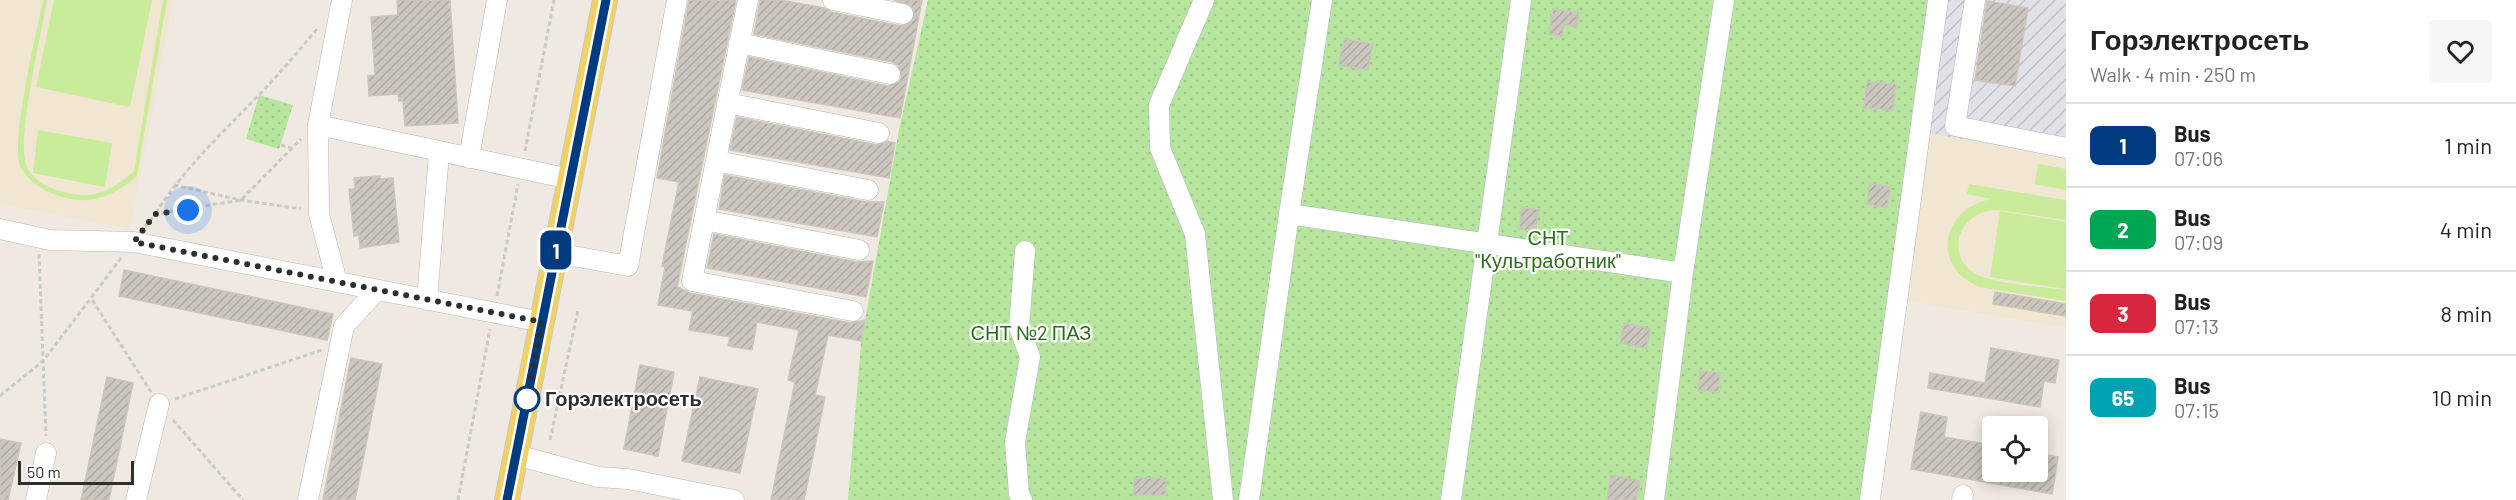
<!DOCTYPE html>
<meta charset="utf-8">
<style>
:root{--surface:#fff;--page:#f6f6f6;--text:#222;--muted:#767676;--line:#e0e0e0}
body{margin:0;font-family:Barlow,sans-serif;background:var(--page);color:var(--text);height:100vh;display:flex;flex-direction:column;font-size:22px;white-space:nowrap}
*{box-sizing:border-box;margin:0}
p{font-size:20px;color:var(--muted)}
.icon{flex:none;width:33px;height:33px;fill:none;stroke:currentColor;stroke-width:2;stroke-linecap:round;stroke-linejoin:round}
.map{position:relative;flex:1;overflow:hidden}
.sheet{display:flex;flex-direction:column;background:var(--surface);width:450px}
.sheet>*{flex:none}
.badge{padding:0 12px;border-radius:9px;font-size:21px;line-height:39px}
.buttons{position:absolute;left:1982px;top:416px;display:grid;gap:12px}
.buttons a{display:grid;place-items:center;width:66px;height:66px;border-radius:6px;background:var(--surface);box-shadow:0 3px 15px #0003;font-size:30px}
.scale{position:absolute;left:18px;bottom:15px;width:116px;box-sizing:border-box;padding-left:6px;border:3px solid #2e2e2e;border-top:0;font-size:16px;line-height:21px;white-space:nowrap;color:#2e2e2e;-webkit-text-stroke:4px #fff;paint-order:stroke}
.you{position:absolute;width:30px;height:30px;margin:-15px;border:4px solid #fff;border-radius:50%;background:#1a73e8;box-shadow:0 0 0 9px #1a73e833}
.map>.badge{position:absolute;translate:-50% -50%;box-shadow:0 0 0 3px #fff}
.round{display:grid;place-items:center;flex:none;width:63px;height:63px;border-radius:6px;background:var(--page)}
.head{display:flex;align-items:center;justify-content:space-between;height:102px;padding:0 24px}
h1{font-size:28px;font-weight:800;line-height:45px}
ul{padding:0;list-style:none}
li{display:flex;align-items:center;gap:18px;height:84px;padding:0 24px;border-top:2px solid var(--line)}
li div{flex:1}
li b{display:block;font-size:22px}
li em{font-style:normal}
li .badge{min-width:66px;font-weight:700;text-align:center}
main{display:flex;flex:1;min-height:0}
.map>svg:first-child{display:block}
</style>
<main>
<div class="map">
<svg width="2066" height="500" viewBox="0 0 2066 500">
<defs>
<pattern id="industrial-furrows" width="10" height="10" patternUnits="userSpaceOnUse" patternTransform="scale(1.5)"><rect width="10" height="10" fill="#e3e1e8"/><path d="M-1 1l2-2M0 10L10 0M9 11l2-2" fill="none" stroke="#c3c1c7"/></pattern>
<pattern id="green-dots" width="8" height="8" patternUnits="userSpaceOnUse" patternTransform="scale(1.5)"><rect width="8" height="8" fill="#b6e59e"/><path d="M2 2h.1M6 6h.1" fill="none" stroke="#9dc588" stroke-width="1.8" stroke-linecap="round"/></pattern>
<pattern id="building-hatch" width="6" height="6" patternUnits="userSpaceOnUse" patternTransform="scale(1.5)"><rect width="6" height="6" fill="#cbc7bf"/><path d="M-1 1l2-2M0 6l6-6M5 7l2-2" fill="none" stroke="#afaba4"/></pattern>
</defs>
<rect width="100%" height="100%" fill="#efe9e1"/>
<path fill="url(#industrial-furrows)" d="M1947 0H2066V158L1927 133Z"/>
<path fill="#f0e6d1" d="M0 0H173L130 229 0 204Z
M1927 133 2066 158V328L1903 300Z"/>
<path fill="url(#green-dots)" d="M928 0H1947L1874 500H848L861 343 899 130Z
M259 95 293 105 279 149 246 139Z"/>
<path fill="#c9ec9a" d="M43 0H47C42 32 15 143 27 167 35 184 52 189 68 193 94 200 115 189 134 171L163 0H167L137 176C116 194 94 205 66 198 48 193 31 185 21 168 9 145 37 31 43 0Z
M54 0H152L130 107 36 87Z
M38 130 112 143 105 187 33 173Z
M2038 164 2066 169V190L2035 184Z
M1969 184 2066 200V220L1999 210C1963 208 1942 251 1974 273 1990 284 2045 287 2066 290V301L1980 287C1930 268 1941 208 1992 199L1967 194Z
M2000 211 2066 222V289L1990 277Z"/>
<path fill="url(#building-hatch)" stroke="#cbc5ba" stroke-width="1.5" d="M397 0H450L458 123 405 126 403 101H399L398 94 369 96 368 76 375 75 371 17 398 15Z
M689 0H736L677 287 690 293 851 323 865 320 861 341 828 335 815 395 825 397 804 500H771L795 382 788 380 799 330 757 322 752 350 728 346 730 337 689 330 693 311 658 305 665 267 662 266 679 182 657 178Z
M760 0H780L824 8 831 12 901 26 912 21 914 11 910 5 894 0H922L900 118 742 90 749 57 888 86 899 82 902 76 898 65 892 62 754 34Z
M1987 1 2028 8 2015 86 1975 80Z
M1553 9 1579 13 1576 27 1564 24 1562 36 1549 34Z
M1344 39 1373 44 1368 70 1339 65Z
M1867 82 1896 84 1893 110 1864 108Z
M737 117 877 145 887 141 895 143 889 178 730 150Z
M725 175 866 202H884L877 237 719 209Z
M380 176V179L393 178 399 242 360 248 359 235 354 236 349 189H355L354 178Z
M1870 183 1890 187 1887 208 1867 204Z
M1522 207 1539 210 1535 232 1519 229Z
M714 234 857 262 873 261 866 297 707 268Z
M124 270 333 314 327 340 119 296Z
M1995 292 2066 304V316L1993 304Z
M1624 323 1650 329 1646 348 1620 343Z
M1991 348 2059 360 2055 383 2044 381 2040 407 1928 388 1930 373 1985 383Z
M351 358 382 364 355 500H323Z
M640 365 674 372 658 456 624 449Z
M1700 371 1720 373 1719 392 1698 390Z
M107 377 133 383 109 500H81Z
M700 377 758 389 740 473 682 461Z
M1921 412 1947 417 1944 437 1992 445V471H2037V453L2058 457 2052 494 1911 469Z
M0 439 21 443 8 500H0Z
M1611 475 1640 481 1636 500H1607Z
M1134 478H1166V495H1134Z"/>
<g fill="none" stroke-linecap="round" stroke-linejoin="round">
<g stroke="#b4b7c1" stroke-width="21">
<path id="minor" d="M342 0 318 125 570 179
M748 0 692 281 853 311
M833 0 903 14
M1204 0 1159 105 1160 148 1195 234 1223 500
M1975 0 1955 126 2066 148
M739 43 890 74
M727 103 879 133
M318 125 319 214 337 282
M469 158 497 0
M716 161 868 190
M1289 214 1683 273
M704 220 859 250
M0 229 50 240 134 242 542 322
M556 253 628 266 677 0
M427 300 439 153
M516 455 598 477 628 479 734 500
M36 500 46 453
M136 500 159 404
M308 500 344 326 377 290
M1022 500 1019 494 1015 442 1030 357 1019 327 1025 251
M1249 500 1289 214 1322 0
M1451 500 1521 0
M1654 500 1683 273 1724 0
M1870 500 1938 0
M1962 500 1963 495"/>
</g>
<g stroke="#c9c9c9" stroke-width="26">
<path id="major" d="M507 500 605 0"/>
</g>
<path stroke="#c9c9c9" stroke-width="3" stroke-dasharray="4.5 3" stroke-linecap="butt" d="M281 145 292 148
M525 151 554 0
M174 185 241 200 301 209
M156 213C184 169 219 136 255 99 278 76 298 51 319 27
M145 227 155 214 241 200 301 139
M39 254 46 436
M121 258 91 298 151 392
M497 296 518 184
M0 396 43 361 91 298
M175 399 322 350
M173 420 243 500
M550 440 578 310
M458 500 490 329"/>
<use href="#minor" stroke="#fff" stroke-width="20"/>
<use href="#major" stroke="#f2d163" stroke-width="24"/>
</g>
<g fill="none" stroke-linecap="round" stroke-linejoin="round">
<g stroke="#fff" stroke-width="14">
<path id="line" d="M507 500 606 0"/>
</g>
<use href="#line" stroke="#003b80" stroke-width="9"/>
<path stroke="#2e2e2e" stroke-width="6" stroke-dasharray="0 10.8" d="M188 210 155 214 134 242 542 322 526 402 527 399"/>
</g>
<circle fill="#fff" stroke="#003b80" stroke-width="3" cx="527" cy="399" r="12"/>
<g text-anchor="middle" stroke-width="4.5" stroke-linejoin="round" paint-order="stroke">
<g font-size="20" fill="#2c6e1b" stroke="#fff">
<text x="1548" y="245">СНТ<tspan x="1548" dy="23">"Культработник"</tspan></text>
<text x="1031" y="340">СНТ №2 ПАЗ</text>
</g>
<g font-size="20" font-weight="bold" fill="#2e2e2e" stroke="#fff" text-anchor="start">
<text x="545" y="406">Горэлектросеть</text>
</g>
</g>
</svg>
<div class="buttons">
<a><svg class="icon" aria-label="locate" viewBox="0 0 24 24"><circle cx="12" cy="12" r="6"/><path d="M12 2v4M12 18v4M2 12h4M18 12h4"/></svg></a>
</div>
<div class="scale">50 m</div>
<div class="you" style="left:188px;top:210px"></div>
<b class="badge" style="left:556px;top:250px;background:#003b80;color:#fff">1</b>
</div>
<section class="sheet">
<div class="head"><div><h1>Горэлектросеть</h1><p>Walk · 4 min · 250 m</p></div><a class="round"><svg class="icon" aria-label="heart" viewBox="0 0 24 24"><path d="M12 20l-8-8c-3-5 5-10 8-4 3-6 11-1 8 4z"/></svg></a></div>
<ul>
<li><span class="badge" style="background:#003b80;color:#fff">1</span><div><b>Bus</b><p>07:06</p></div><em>1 min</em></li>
<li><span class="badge" style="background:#00a651;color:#fff">2</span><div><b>Bus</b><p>07:09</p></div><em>4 min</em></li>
<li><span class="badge" style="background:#d7263d;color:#fff">3</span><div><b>Bus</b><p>07:13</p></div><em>8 min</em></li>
<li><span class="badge" style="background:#00a3b4;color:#fff">65</span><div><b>Bus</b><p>07:15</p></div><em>10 min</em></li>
</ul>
</section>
</main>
